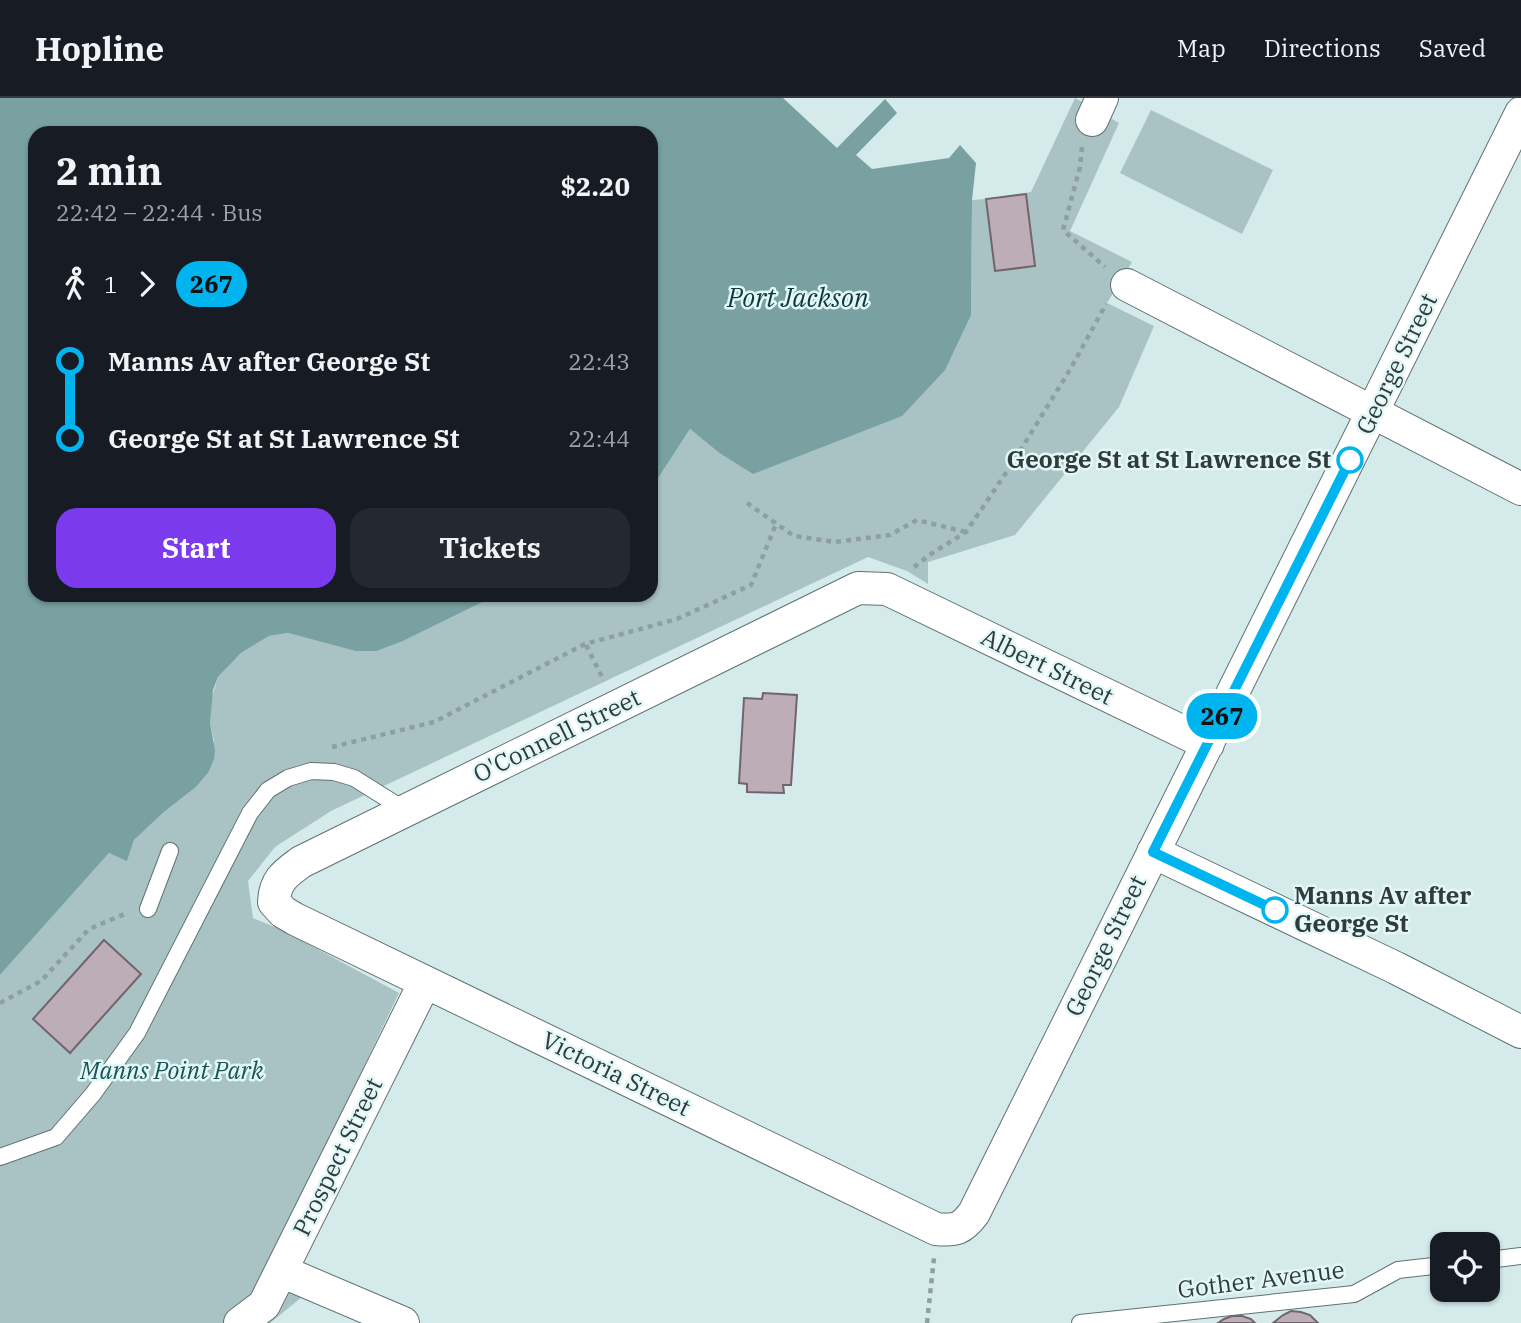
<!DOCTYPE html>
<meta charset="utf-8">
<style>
:root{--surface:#171b24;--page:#242831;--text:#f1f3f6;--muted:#9ea1a6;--line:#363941;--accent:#7c3aed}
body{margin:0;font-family:"IBM Plex Serif",serif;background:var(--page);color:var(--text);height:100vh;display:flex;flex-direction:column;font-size:26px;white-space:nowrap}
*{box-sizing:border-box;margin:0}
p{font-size:23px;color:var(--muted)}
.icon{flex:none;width:38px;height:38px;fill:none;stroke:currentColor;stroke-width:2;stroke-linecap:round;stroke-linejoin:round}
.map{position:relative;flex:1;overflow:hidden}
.sheet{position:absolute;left:28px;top:28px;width:630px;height:476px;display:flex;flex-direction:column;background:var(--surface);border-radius:21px;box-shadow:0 2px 5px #0004}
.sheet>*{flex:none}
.badge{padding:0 14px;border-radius:23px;font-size:24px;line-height:46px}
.tools{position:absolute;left:1430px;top:1134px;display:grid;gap:14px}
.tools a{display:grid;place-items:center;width:70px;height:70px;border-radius:14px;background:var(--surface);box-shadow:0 2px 5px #0004;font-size:35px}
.map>.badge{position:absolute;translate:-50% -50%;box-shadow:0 0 0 4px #fff}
.legs{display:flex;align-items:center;gap:10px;height:77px;padding:0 28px;font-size:23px}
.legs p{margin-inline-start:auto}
.headline{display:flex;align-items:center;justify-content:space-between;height:119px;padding:0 28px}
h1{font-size:38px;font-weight:700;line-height:52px}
.button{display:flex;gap:14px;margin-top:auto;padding:14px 28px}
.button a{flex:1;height:80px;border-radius:21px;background:var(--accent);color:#fff;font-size:28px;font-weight:700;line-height:80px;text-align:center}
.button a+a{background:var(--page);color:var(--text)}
ul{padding:0 28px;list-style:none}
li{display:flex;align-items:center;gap:24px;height:77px;font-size:26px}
li i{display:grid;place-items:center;width:10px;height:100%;margin:0 9px;background:currentColor}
li i::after{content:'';width:18px;height:18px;margin:-9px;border:5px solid;border-radius:50%;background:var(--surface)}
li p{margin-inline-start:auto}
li:first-child i{background:linear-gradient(#0000 50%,currentColor 0)}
li:last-child i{background:linear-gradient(currentColor 50%,#0000 0)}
header{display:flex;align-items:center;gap:42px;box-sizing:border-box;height:98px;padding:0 35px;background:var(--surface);border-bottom:2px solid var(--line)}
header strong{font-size:33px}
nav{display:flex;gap:38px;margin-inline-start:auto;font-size:24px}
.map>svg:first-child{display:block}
</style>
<header>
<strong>Hopline</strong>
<nav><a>Map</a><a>Directions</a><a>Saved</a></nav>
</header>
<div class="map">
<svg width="1521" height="1225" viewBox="0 0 1521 1225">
<rect width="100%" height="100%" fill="#d5ebeb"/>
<path fill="#a9c2c3" d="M1075 0 1119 25 1070 133 1132 164 1107 205 1154 228 1119 309 1015 437 928 464V486L907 473 868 459 331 713 275 749 248 783 253 820 282 832 399 895 273 1158 307 1195 270 1225H0V877L109 755 127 762 134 742 164 714 196 689 208 675 214 643 210 625 211 602 218 579 241 555 269 538 288 535 355 553 403 543 497 497H651V391L690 331 718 354 971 217 972 102 986 101 1031 94Z
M1151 12 1273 72 1242 136 1120 75Z"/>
<path fill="#79a1a2" d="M0 0H783L837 50 885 1 897 15 856 57 872 71 949 60 960 47 976 65 972 102 971 217 945 272 902 318 753 376 718 354 690 331 651 391V35H35V497H497L403 543 376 553H355L288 535 269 538 241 555 218 579 213 592 210 625 215 652 214 661 208 675 196 689 164 714 134 742 127 763 109 755 0 877Z"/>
<path fill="#bdadb7" stroke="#72646d" stroke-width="2" d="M1026 96 1035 168 995 173 986 101Z
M763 595 797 597 791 687H783L784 695 747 694V686L739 685 744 600 762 601Z
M104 842 141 876 70 955 33 921Z
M1291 1213 1301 1214 1310 1217 1318 1225H1273L1283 1217Z
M1232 1218H1242L1251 1221 1255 1225H1218L1224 1221Z"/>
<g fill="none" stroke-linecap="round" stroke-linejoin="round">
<g stroke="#5f7272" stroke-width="18">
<path id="lane" d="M148 811 170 753
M0 1059 56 1039 93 996 137 935 250 715 268 692 288 680 311 673 334 674 354 680 405 712
M1488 1162 1521 1158
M1080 1225 1354 1196 1398 1172 1442 1167"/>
</g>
<g stroke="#5f7272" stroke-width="34">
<path id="street" d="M1092 22 1102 0
M1127 187 1521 391
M1208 646 887 491 858 490 301 764C285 776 275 782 274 804L283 814 295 821 936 1131C956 1133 962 1131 974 1115L1521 15
M1153 754 1396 870 1521 934
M281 1173 403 1225
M240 1225 264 1207 425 884"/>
</g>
<path stroke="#8f9f9f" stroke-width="4.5" stroke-dasharray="5 5" stroke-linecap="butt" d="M1082 49 1080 69 1063 132 1105 169
M747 405 794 438 835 444 890 437 917 422 966 434
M914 469 931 456 966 434 1012 366 1071 270 1106 206
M586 547 604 583
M332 649 434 624 585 546 677 521 751 487 776 426
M0 905 41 883 89 831 127 815
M927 1225 934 1160"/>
<use href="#lane" stroke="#fff" stroke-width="16"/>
<use href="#street" stroke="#fff" stroke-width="32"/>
</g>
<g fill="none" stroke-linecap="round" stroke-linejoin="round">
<g stroke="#fff" stroke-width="16">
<path id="line-1" d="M1275 812 1153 754 1350 362"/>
</g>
<use href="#line-1" stroke="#00b5ef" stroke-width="10"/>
</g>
<g fill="#fff" stroke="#00b5ef" stroke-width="3.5">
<circle cx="1350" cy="362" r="12"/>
<circle cx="1275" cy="812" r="12"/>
</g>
<g text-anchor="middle" stroke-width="5" stroke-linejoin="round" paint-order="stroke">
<g font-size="24" fill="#323b3b" stroke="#e2f8f8">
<text transform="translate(1397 266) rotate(-64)" y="8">George Street</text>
<text transform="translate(1047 569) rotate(26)" y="8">Albert Street</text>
<text transform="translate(557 638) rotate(-26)" y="8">O'Connell Street</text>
<text transform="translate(1106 848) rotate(-64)" y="8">George Street</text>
<text transform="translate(616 976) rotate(26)" y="8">Victoria Street</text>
<text transform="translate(338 1059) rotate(-64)" y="8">Prospect Street</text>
<text transform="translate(1261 1182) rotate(-7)" y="8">Gother Avenue</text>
</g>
<g font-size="24" font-weight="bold" fill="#323b3b" stroke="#e2f8f8" text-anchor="end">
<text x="1331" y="370">George St at St Lawrence St</text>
<text x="1294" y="806" text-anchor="start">Manns Av after<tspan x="1294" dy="28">George St</tspan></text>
</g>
<g font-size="24" font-style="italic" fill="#1a5456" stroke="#e2f8f8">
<text x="172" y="981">Manns Point Park</text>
</g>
<g font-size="26" font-style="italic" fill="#103839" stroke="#e2f8f8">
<text x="798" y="209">Port Jackson</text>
</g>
</g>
</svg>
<div class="tools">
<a><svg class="icon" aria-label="locate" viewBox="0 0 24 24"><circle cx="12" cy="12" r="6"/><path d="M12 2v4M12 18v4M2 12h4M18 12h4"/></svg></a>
</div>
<b class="badge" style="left:1222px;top:618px;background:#00b5ef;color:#111">267</b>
<section class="sheet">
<div class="headline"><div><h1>2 min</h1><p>22:42 – 22:44 · Bus</p></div><b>$2.20</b></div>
<div class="legs"><svg class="icon" aria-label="walk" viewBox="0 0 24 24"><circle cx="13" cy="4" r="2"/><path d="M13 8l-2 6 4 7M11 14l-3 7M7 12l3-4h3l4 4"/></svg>1<svg class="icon" aria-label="forward" viewBox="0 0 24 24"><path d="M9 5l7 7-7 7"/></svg><b class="badge" style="background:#00b5ef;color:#111">267</b></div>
<ul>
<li><i style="color:#00b5ef"></i><b>Manns Av after George St</b><p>22:43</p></li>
<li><i style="color:#00b5ef"></i><b>George St at St Lawrence St</b><p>22:44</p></li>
</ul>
<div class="button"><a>Start</a><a>Tickets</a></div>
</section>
</div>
